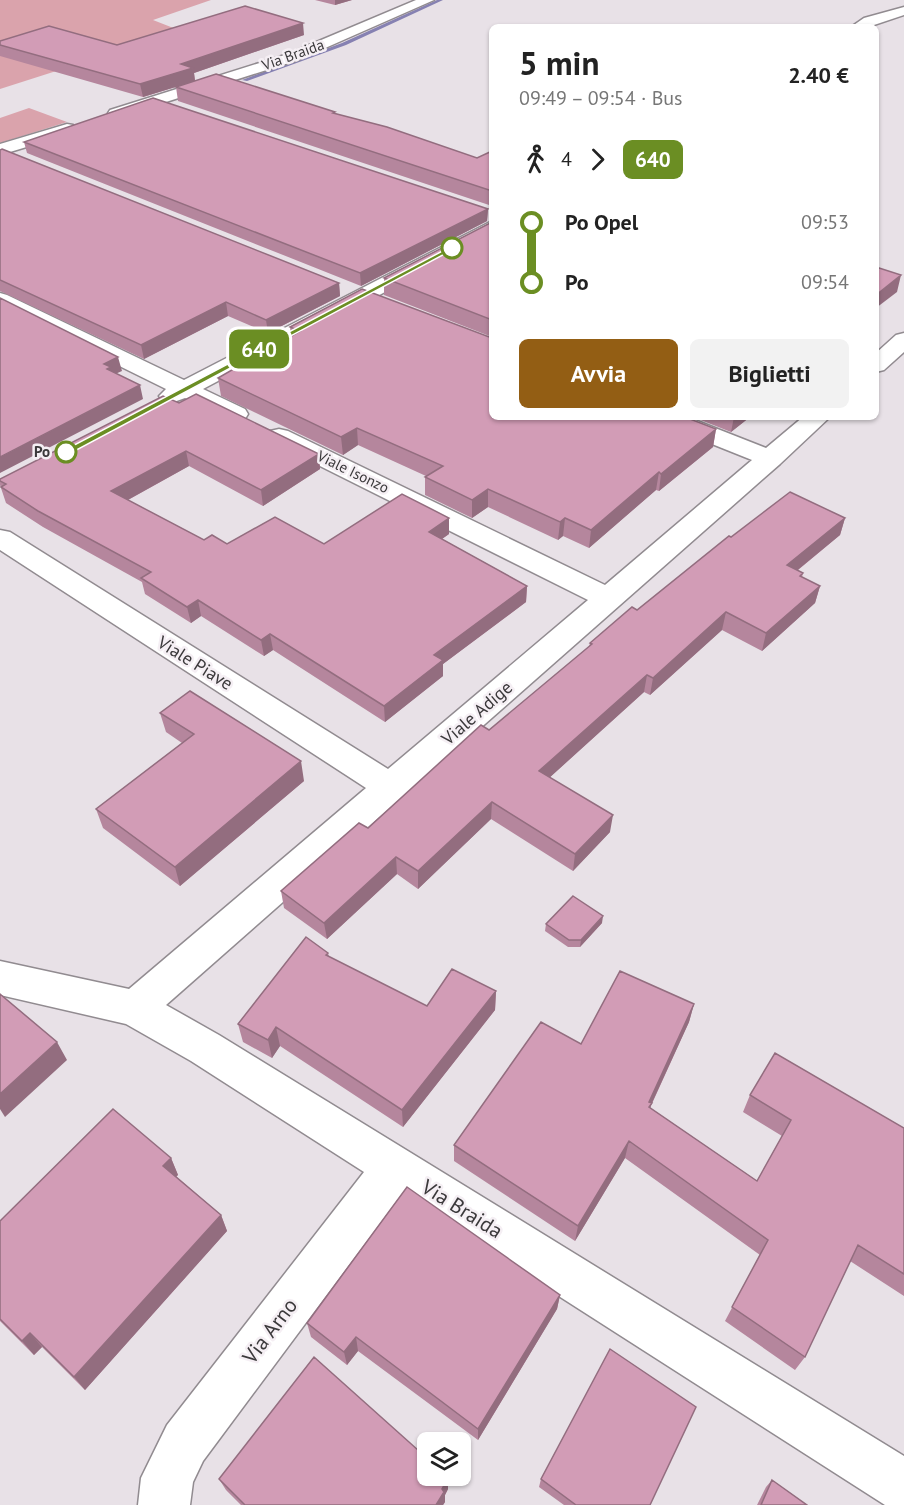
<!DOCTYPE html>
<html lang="it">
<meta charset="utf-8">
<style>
:root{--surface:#fff;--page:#f2f2f2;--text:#222;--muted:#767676;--accent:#935e14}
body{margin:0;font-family:"PT Sans",sans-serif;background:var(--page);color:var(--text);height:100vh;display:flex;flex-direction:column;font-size:22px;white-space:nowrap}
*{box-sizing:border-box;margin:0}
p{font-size:20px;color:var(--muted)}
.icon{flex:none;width:33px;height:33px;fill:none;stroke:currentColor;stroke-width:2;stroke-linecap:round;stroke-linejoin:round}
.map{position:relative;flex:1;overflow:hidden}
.side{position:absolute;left:489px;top:24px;width:390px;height:396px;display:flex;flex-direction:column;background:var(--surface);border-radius:9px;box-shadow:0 2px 4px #0004}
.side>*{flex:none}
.badge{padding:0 12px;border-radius:9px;font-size:21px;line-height:39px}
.tools{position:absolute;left:417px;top:1432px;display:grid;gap:12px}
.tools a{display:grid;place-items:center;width:54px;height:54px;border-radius:9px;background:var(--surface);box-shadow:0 2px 4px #0004;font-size:30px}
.map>.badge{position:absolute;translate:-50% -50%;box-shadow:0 0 0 3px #fff}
.legs{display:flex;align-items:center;gap:9px;height:66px;padding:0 30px;font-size:20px}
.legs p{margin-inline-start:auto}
.overview{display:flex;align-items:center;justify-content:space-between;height:102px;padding:0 30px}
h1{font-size:33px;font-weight:700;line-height:45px}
.button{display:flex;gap:12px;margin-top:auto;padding:12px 30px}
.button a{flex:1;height:69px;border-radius:9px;background:var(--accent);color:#fff;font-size:24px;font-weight:700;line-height:69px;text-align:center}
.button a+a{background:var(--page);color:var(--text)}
ul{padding:0 30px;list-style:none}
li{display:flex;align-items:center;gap:21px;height:60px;font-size:22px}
li i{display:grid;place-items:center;width:9px;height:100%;margin:0 8px;background:currentColor}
li i::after{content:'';width:15px;height:15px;margin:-8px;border:4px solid;border-radius:50%;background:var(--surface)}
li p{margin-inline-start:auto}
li:first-child i{background:linear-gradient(#0000 50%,currentColor 0)}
li:last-child i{background:linear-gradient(currentColor 50%,#0000 0)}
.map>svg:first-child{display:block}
</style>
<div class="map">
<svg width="904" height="1505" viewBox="0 0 904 1505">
<rect width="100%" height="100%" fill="#e8e1e7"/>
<path fill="#daa3ac" d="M0 0H211L153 20 176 29 150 41 0 89Z
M29 108 67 122 0 143V118Z"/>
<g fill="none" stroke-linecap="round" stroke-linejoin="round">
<path fill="#8681b2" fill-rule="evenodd" d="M437 0H443L346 45 247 81 242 80 342 43Z"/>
<g stroke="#918b90" stroke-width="3">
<path id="minor" d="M416 0H434L298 60 122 116 116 118 108 113 110 110 288 54Z
M904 7V15L868 27H851L864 18Z
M67 124 73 125 75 129 73 133 0 155V144Z
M492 221V235L203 389 245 409 248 414 245 419 236 421 185 398 171 403 163 401 159 396 166 389 0 307V293L7 295 184 380Z
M904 333V352L884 370 876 372V353L896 335Z
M654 417H687L766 448 803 417H830L780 464 166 1005 219 1035 904 1456V1505H885L401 1195 203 1461 193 1482 190 1505H138L141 1478 167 1425 364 1172 191 1061 126 1024 0 995V961L129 989 366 788 0 550V530L10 532 388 769 588 600 270 441 267 436 270 431 279 429 288 431 605 585 752 460 657 422Z"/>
</g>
<use href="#minor" fill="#fff" fill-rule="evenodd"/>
</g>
<path fill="#b5869d" d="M315 0H352L335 5Z
M304 35 194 73 195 81 143 97 0 56V41L117 45Z
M176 87 335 114 477 158 492 151V206L178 101Z
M24 142 488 209 487 221 361 286 27 153Z
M0 150 339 283 340 296 268 333 228 316 144 359 0 291Z
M492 222V337L384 295V278Z
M290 327 492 417 716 429 713 447 659 491 656 490 589 548 563 536 558 540 488 507 472 518 425 495V477L426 476 358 445 343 455 221 396 218 378 291 336Z
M179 403 319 454 320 469 263 506 189 466 128 500 204 540 227 544H324L449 534 442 539 527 586 526 602 443 664V676L385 722 273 650 264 656 201 616 191 623 145 594 142 582 43 527 6 503 0 485V479Z
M693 417H750L731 432Z
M845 518 840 535 798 570 803 573 802 577 820 586 815 603 762 651 722 630 650 695 644 692 550 777 610 832 573 871 491 819 418 889 397 874 327 939 284 908 281 891 368 828 489 730 589 647 590 643 637 610 731 537Z
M160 713 304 781 180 886 103 828 96 809 182 743 166 732Z
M602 923 580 947H568L545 931 546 924Z
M328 953 329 957 427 1006 496 991 495 1010 403 1127 280 1046 272 1058 243 1042 238 1024Z
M694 1004 689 1022 650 1108 757 1181 782 1136 743 1112 750 1095 904 1128V1296L850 1261 805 1357 795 1370 725 1321 760 1255 625 1158 575 1241 454 1161V1145L581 1044Z
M171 1158 178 1175 176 1176 221 1215 227 1231 85 1390 42 1347 34 1355 0 1321V1221Z
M560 1295 557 1309 478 1440 358 1351 347 1365 311 1337 307 1323Z
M219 1479 448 1489 445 1495V1502L443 1505H241L226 1490Z
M541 1479 650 1505H564L539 1487Z
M772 1480 807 1505H757L766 1487Z"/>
<path fill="#936d7f" d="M335 0H352L335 5Z
M303 23 304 35 194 73 195 81 143 97 140 84 181 64Z
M488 209 487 221 361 286 360 273Z
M901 275 897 292 876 308V295Z
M339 283 340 296 268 333 266 320Z
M226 302 228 316 144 359 141 345Z
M118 357 122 371 113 375 104 364Z
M140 385 143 399 0 473V457Z
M734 417H750L731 432Z
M357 428 358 445 343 455 341 437Z
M716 429 713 447 659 491 661 474Z
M186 451 189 466 115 507 111 491Z
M319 454 320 469 263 506 261 490Z
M659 472 656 490 589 548 591 530Z
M488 489V507L472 518V500Z
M449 518V534L429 548V532Z
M565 518 563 536 558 540 560 522Z
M845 518 840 535 783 582 787 565Z
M527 586 526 602 443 664V676L385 722 384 706 434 655Z
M820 586 815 603 762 651 766 633Z
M198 600 201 616 191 623 187 607Z
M726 612 722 630 650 695 653 678Z
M270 634 273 650 264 656 261 640Z
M647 675 644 692 537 789 539 771Z
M301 761 304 781 180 886 175 867Z
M492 802 491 819 418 889V871Z
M613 815 610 832 573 871 575 854Z
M396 857 397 874 327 939 324 923Z
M603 916 602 923 580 947 581 940Z
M496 991 495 1010 403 1127 402 1110Z
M694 1004 689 1022 651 1105 647 1120 649 1102Z
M276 1027 280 1046 272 1058 268 1040Z
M57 1042 67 1060 5 1117 0 1109V1094Z
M629 1141 625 1158 575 1241 578 1226Z
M171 1158 178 1175 171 1182 163 1166Z
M221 1215 227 1231 85 1390 74 1377Z
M560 1295 557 1309 478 1440V1429Z
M30 1333 42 1347 34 1355 22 1341Z
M356 1337 358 1351 347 1365 344 1352Z
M448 1478V1489L445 1495V1502L443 1505H436L442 1489Z"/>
<path fill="#d29cb6" stroke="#936d7f" stroke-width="1.5" d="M245 6 303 23 181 64 193 68 140 84 0 45V41L49 26 117 45Z
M216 74 335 112 333 113 387 127 477 158 492 151V191L176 87Z
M153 98 488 209 360 273 24 142Z
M2 149 339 283 266 320 226 302 141 345 0 280V150Z
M492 222V320L384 278Z
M876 267 901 275 876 295Z
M362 289 492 338V417H685L716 429 661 474 659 472 591 530 565 518 560 522 488 489 472 500 425 477 443 466 357 428 341 437 218 378 300 331 290 327Z
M0 298 118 357 104 364 111 367 107 369 140 385 0 457Z
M196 394 319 454 261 490 186 451 111 491 204 540 212 535 227 544 275 517 324 544 402 494 449 518 429 532 527 586 434 655 443 660 384 706 270 634 261 640 198 600 187 607 141 578 151 572 38 511 1 487 6 484 0 481V479L163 396 179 403Z
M790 492 845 518 787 565 803 573 800 576 820 586 766 633 726 612 653 678 647 675 539 771 613 815 575 854 492 802 418 871 396 857 324 923 281 891 359 823 368 828 481 725 489 730 592 644 590 643 632 607 637 610 729 536 731 537Z
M190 691 301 761 175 867 96 809 194 734 160 713Z
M573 896 603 916 581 940H569L546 924Z
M306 937 328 953 326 955 427 1006 452 969 496 991 402 1110 276 1027 268 1040 238 1024Z
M620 971 694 1004 649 1102 652 1103 649 1107 757 1181 791 1120 750 1095 775 1053 904 1128V1274L858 1245 805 1357 732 1307 768 1240 629 1141 578 1226 454 1145 541 1022 581 1044Z
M0 994 57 1042 0 1094Z
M113 1109 171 1158 163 1166 221 1215 74 1377 30 1333 22 1341 0 1319V1221Z
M407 1187 560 1295 478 1429 356 1337 344 1352 307 1323Z
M610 1349 696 1407 650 1505H576L541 1479Z
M314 1357 428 1459V1476H446L448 1478 442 1489 444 1492 436 1505H245L219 1479Z
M772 1480 807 1505H761Z"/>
<path fill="#6b8e23" stroke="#fff" stroke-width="1.5" d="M452 246 454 249 69 454 61 452Z"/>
<g fill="#fff" stroke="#6b8e23" stroke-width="3">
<circle cx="452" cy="248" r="10"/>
<circle cx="66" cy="452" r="10"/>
</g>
<g text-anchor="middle" stroke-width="5" stroke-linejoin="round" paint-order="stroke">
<g font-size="15" fill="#3b393b" stroke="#f5eff4">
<text transform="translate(293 55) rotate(-20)" y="5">Via Braida</text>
<text transform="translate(353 472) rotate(26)" y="5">Viale Isonzo</text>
</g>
<g font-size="15" font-weight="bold" fill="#3b393b" stroke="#f5eff4" text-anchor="end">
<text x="50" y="457">Po</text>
</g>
<g font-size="18" fill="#3b393b" stroke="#f5eff4">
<text transform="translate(195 663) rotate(32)" y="6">Viale Piave</text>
<text transform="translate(477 713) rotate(-41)" y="6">Viale Adige</text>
</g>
<g font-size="21" fill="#3b393b" stroke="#f5eff4">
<text transform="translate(462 1209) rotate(32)" y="7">Via Braida</text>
<text transform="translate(270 1331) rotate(-53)" y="7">Via Arno</text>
</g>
</g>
</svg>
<div class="tools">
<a><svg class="icon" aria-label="layers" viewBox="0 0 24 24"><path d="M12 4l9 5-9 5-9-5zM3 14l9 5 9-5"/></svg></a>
</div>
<b class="badge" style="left:259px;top:349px;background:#6b8e23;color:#fff">640</b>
<section class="side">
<div class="overview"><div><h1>5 min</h1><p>09:49 – 09:54 · Bus</p></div><b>2.40 €</b></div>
<div class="legs"><svg class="icon" aria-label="walk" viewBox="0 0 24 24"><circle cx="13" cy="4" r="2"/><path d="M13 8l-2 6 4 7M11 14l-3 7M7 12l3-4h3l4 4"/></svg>4<svg class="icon" aria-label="forward" viewBox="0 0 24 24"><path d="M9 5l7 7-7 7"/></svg><b class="badge" style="background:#6b8e23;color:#fff">640</b></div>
<ul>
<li><i style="color:#6b8e23"></i><b>Po Opel</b><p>09:53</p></li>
<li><i style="color:#6b8e23"></i><b>Po</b><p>09:54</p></li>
</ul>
<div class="button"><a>Avvia</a><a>Biglietti</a></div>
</section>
</div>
